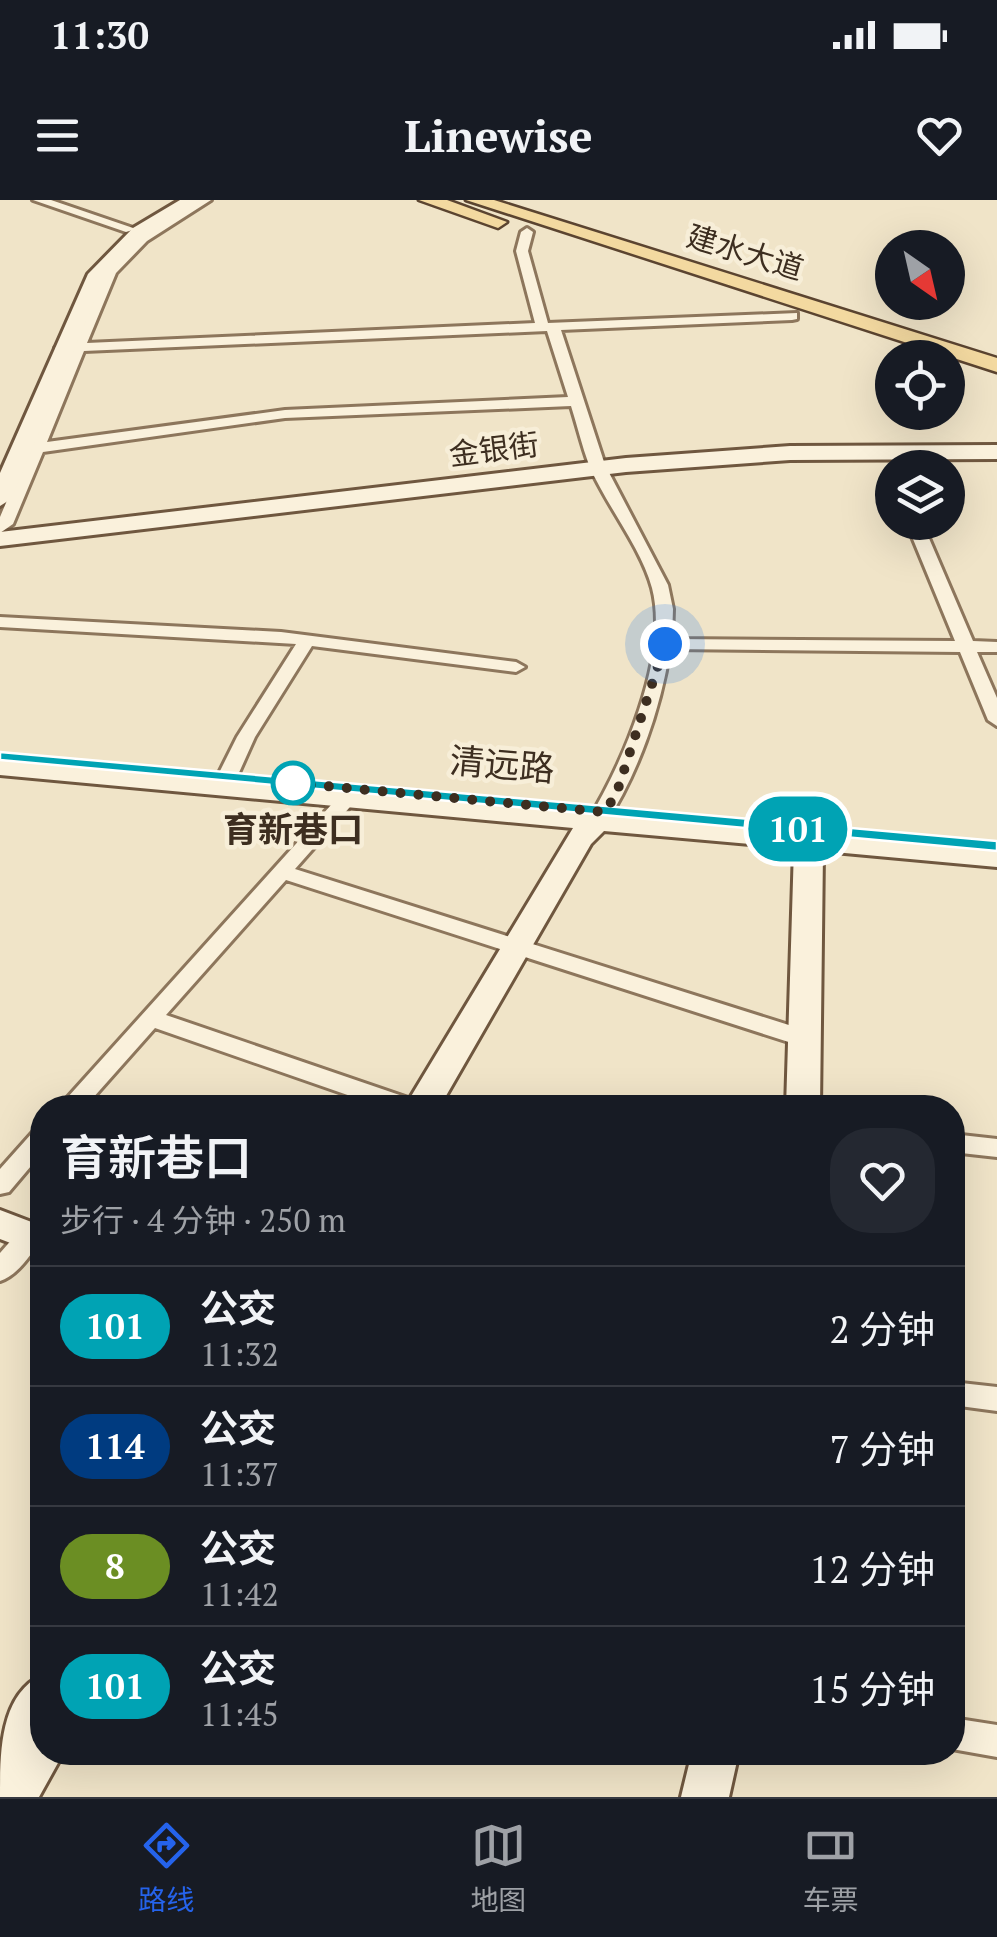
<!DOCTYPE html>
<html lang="zh">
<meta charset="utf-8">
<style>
:root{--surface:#171b24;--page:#242831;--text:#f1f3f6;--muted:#9ea1a6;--line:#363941;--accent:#2563eb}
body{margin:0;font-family:"PT Serif","Noto Sans SC",serif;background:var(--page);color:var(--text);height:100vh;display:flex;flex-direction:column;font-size:38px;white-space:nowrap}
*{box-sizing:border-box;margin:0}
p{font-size:32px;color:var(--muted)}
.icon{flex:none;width:55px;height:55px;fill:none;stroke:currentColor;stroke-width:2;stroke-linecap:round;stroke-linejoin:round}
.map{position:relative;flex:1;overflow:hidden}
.side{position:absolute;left:30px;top:895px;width:935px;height:670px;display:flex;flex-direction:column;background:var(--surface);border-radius:40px;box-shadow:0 10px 40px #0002}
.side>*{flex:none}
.badge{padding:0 20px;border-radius:32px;font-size:35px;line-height:65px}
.needle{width:65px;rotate:146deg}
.buttons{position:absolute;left:875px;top:30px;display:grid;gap:20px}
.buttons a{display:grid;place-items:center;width:90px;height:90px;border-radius:50%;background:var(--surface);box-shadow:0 10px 40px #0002;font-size:50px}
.you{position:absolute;width:50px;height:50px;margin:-25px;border:8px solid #fff;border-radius:50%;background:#1a73e8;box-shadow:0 0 0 15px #1a73e833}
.map>.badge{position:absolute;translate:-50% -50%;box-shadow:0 0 0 5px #fff}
.round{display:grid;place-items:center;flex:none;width:105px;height:105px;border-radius:40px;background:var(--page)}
.head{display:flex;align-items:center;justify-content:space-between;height:170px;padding:0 30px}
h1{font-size:48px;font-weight:600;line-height:75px}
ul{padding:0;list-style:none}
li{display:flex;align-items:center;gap:30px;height:120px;padding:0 30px;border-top:2px solid var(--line)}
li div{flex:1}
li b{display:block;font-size:38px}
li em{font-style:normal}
li .badge{min-width:110px;font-weight:700;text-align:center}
.status{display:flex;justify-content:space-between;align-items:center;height:70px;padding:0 50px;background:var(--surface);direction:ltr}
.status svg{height:28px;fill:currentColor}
header{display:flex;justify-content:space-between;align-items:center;height:130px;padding:0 30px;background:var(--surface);font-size:45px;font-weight:600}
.tabs{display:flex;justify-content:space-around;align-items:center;height:140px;border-top:2px solid var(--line);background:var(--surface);font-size:28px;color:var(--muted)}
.tabs a{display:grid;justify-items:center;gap:5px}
.tabs .active{color:var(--accent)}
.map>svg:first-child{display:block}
</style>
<div class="status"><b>11:30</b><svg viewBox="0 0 49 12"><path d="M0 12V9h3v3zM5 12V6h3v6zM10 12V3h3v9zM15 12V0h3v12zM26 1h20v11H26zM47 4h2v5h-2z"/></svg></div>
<header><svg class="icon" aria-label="menu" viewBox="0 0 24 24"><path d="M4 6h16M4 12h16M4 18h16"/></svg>Linewise<svg class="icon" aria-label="heart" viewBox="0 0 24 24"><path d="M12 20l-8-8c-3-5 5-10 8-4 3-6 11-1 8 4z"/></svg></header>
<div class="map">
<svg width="997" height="1597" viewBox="0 0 997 1597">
<rect width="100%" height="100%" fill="#f0e4c8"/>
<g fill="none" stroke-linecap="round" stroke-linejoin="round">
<g stroke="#8d765c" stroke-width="6">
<path id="street" d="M33 0H51L136 29 126 32Z
M197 0H211L147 41 116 73 87 143 535 123 516 51 521 32 527 28 533 32 528 51 548 123 797 113V119L792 120 561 130 605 265 668 385 673 409 672 439 955 441 906 322H922L973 441 997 442V452H977L997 498V526L988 520 960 452 670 449C660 511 638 574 604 626H590L587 622C622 565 670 456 652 388 641 347 606 305 589 265 582 246 577 225 571 206L285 218 43 252 13 324 0 333V317L70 152 55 148 73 143 105 69 139 35ZM547 131 568 197 285 210 47 242 84 151Z
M0 417 281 432 516 462 525 467 516 472 312 446 255 537 237 577 227 583 217 577 237 537 296 444 0 427Z
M347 593 357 599 295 669 814 833 818 839 814 845H798L286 680 166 815 420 902 424 908H385L155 828 84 908H58L340 595Z
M42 929V953L9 992 0 994V969L33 932Z
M952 934 997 939V957L952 952Z
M30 1026 39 1029 42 1035C35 1051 17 1076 0 1081V1053L21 1029Z
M952 1182 997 1187V1211L952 1205Z
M952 1518 997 1525V1557L952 1549Z"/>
</g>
<g stroke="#6f573f" stroke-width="6">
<path id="secondary" d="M180 0H201L145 36 105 76 11 299 0 306V273L88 74 133 28Z
M997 245V259L790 260 626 272 0 346V332L626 258 790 246Z
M0 559 794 631 799 624H819L824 633 997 649V667L823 651 820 908H786L794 648 604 631 591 644 439 908H404L573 628 0 575Z
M0 1010 42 1026V1055L0 1039Z
M42 1475V1552H64L39 1597H0C0 1552 0 1495 42 1475Z
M692 1552H739L729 1597H681Z"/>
</g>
<g stroke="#5b4430" stroke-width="5">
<path id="primary" d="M419 0H447L507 22 498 28Z
M466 0H494L997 158V172Z"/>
</g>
<use href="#street" fill="#faf1dc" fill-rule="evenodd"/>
<use href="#secondary" fill="#faf1dc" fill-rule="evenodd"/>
<use href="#primary" fill="#f3d9a0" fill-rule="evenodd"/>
</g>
<path fill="#00a3b4" stroke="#fff" stroke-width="2.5" d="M0 552 997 641V651L0 560Z"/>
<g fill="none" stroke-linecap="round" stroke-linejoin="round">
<path stroke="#3d2e20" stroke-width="10" stroke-dasharray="0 18" d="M293 583 604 612 616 595 665 444"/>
</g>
<circle fill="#fff" stroke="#00a3b4" stroke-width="5" cx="293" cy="583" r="20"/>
<g text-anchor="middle" stroke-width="9" stroke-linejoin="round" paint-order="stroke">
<g font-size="30" fill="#3d2e20" stroke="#f7eed8">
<text transform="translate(745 53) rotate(17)" y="10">建水大道</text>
<text transform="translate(494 250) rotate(-7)" y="10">金银街</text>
</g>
<g font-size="35" fill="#3d2e20" stroke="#f7eed8">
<text transform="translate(502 565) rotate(5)" y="12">清远路</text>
</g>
<g font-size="35" font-weight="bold" fill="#3d2e20" stroke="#f7eed8">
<text x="293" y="642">育新巷口</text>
</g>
</g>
</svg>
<div class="buttons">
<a><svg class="needle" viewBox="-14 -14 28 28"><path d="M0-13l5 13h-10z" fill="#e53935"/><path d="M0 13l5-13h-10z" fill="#9ea1a6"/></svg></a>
<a><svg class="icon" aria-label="locate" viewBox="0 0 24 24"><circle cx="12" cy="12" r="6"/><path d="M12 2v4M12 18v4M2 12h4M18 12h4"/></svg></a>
<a><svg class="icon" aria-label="layers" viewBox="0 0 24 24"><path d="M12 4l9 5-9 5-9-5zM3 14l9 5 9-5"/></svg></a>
</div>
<div class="you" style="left:665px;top:444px"></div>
<b class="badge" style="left:798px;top:629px;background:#00a3b4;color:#fff">101</b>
<section class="side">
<div class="head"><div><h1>育新巷口</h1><p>步行 · 4 分钟 · 250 m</p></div><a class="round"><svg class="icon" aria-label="heart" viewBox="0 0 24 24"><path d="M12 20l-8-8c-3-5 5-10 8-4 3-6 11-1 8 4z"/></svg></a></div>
<ul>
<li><span class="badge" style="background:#00a3b4;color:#fff">101</span><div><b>公交</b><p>11:32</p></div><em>2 分钟</em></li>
<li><span class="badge" style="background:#003b80;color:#fff">114</span><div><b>公交</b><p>11:37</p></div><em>7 分钟</em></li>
<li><span class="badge" style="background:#6b8e23;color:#fff">8</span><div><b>公交</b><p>11:42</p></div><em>12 分钟</em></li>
<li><span class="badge" style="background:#00a3b4;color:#fff">101</span><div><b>公交</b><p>11:45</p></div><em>15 分钟</em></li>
</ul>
</section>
</div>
<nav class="tabs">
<a class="active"><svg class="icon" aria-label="directions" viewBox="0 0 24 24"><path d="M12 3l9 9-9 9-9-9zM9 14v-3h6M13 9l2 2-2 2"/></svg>路线</a>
<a><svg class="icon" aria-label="map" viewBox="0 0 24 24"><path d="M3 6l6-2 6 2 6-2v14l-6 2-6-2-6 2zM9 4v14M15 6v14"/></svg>地图</a>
<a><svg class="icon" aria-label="tickets" viewBox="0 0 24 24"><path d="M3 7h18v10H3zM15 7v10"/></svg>车票</a>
</nav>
